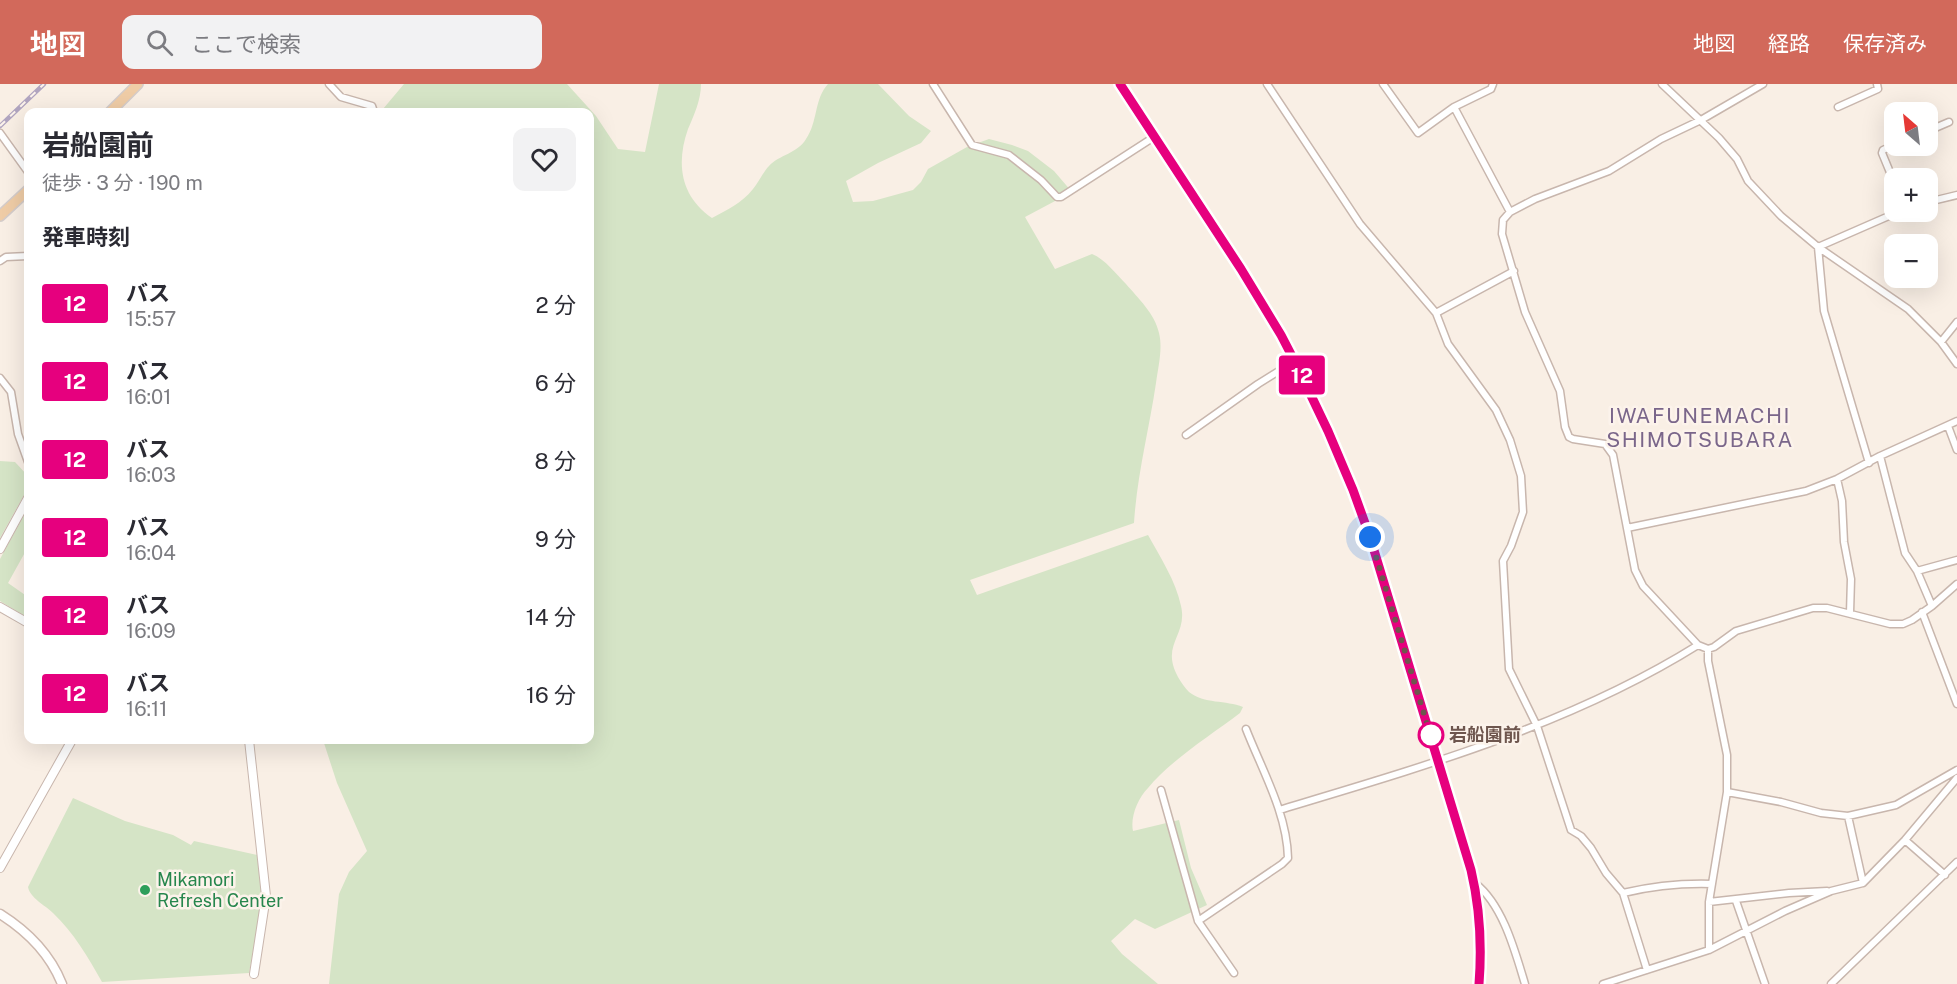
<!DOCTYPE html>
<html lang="ja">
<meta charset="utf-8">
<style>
:root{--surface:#fff;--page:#f2f2f3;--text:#2b2b33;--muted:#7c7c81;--accent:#d2695b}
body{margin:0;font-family:"Public Sans","Noto Sans JP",sans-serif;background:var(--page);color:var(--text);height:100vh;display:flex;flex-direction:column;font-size:22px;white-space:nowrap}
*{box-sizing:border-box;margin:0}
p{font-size:20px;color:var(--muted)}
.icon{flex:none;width:33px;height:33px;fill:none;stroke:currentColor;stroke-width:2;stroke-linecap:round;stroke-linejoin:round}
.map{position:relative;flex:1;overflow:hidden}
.panel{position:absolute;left:24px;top:24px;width:570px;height:636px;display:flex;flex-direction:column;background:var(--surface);border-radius:12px;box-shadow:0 6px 24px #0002}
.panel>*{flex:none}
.badge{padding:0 12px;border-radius:4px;font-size:21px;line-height:39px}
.needle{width:39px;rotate:332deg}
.tools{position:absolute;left:1884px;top:18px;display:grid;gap:12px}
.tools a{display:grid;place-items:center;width:54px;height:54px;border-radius:12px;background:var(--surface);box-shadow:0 6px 24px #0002;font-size:30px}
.you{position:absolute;width:30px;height:30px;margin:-15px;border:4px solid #fff;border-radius:50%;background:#1a73e8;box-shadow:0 0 0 9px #1a73e833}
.map>.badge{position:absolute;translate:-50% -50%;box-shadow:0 0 0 3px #fff}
h2{padding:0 18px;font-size:22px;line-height:54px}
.round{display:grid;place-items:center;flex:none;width:63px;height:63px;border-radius:12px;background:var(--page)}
.headline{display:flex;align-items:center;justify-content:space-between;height:102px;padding:0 18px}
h1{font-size:28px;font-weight:700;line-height:45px}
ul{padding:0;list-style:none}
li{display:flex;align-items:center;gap:18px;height:78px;padding:0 18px}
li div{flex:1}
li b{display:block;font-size:22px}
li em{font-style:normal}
li .badge{min-width:66px;font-weight:700;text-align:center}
header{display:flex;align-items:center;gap:36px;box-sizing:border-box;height:84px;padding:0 30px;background:var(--accent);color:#fff}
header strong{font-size:28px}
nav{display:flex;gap:33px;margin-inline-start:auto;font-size:21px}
.search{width:420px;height:54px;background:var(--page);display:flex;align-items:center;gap:15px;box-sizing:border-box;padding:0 21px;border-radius:12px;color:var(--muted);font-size:22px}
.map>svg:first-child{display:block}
</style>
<header>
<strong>地図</strong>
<div class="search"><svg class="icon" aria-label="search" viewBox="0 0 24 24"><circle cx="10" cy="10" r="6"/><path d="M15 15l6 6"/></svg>ここで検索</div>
<nav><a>地図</a><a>経路</a><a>保存済み</a></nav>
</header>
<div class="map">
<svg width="1957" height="900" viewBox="0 0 1957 900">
<rect width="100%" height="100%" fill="#f9efe5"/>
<path fill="#d5e4c6" d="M404 0H567L596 32 618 65 645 68 659 0H701C701 16 694 31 688 45 676 79 680 112 712 134 727 126 742 119 753 105 759 98 763 88 769 82 779 71 798 69 806 55 818 38 814 15 828 0H878L909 32 931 47 921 59 878 79 846 97 853 118 873 117 913 106 921 98 928 85 967 63 989 55 1012 61 1028 67 1054 87 1072 108 1025 133 1055 185 1092 170C1105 175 1116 190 1126 200 1138 214 1155 230 1159 249 1163 265 1158 283 1156 299 1149 346 1137 391 1134 439L970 496 977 511 1148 451C1160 473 1176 497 1181 522 1188 552 1160 560 1178 593 1181 598 1185 604 1189 608 1204 620 1226 616 1243 623L1240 629C1211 651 1171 676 1148 704 1138 714 1130 733 1133 747L1179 736 1191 784 1207 821 1155 845 1135 835 1111 857 1122 870 1158 900H329L339 810 349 788 367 767 337 699 323 656H590V28H385L383 25Z
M0 377 15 378 28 392V404L0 454Z
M28 424V463L8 499 28 513V534L0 517V475Z
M73 714 125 737 173 751 191 761 194 757 257 771 263 812 249 889 102 898C88 873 74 849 53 829 45 821 30 814 28 803Z"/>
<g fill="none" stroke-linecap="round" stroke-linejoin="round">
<g stroke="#c8b6ad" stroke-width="9">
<path id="minor" d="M329 0 341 13 372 22 374 28
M933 0 972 61 1009 71 1041 96 1057 113H1061L1154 53
M1267 0 1360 140 1436 229 1448 260 1496 326 1510 356 1521 392 1523 428 1511 462 1503 477 1509 585 1537 642 1571 746 1581 752 1591 764 1606 789 1623 809 1647 886
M1383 0 1418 49 1454 23 1491 5 1493 0
M1662 0 1719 54 1737 75 1748 97 1781 132 1818 163 1908 225 1941 258 1957 280
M1763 0 1701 36 1661 55 1609 87 1535 115 1510 128 1503 136 1502 150 1525 228 1560 307 1565 343 1569 353 1573 355 1605 360 1613 371 1635 486 1643 502 1698 561 1708 565 1714 563 1736 547 1813 524H1827L1890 540H1903L1912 536 1932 522 1957 500
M1454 23 1510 128
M1838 23 1878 5 1877 0
M1928 47 1949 38
M0 49 28 88
M1894 61 1883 66 1882 69 1894 98
M1928 118 1957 111
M1818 163 1824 227 1869 379
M1818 163 1898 128
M0 177 6 173 28 172
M1436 229 1514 187
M1941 258 1957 238
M0 294 11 308 18 350 28 378
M1948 342 1957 366
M1186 351 1258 300 1295 277
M1880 372 1905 469 1917 487 1932 522
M1837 395 1842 417 1844 458 1851 495 1850 529
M1627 444 1806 407 1837 395 1880 372 1957 337
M1917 487 1957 476
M1922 528 1957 620
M1708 565V577L1727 671V708L1709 818V866
M1161 706 1198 837 1234 889
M1727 708 1781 718 1821 729 1848 732 1896 721 1957 686
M1279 726C1422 683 1570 641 1698 561
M1848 732 1863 799
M1905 756 1945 791
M1475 799C1503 821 1515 867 1525 900
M1623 809C1653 802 1681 799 1712 800
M1736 817 1765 900
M1709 818 1789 809 1827 807
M1198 837 1282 780 1288 774C1287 729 1262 686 1246 645
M1603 900 1709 866 1785 827 1831 807 1863 799 1905 756 1957 694
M1831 900 1957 778"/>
</g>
<g stroke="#c8b6ad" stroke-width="10">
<path id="tertiary" d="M0 465 28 414
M0 523 28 539
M249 656 266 812 254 890
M0 784 72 656"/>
</g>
<g stroke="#cdb8ae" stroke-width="11">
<path id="secondary" d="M1120 0 1241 185 1281 251 1295 277 1327 347 1353 406 1370 453 1471 786C1481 824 1482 861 1479 900
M0 830C27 847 50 870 62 900"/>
</g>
<g stroke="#d4ccca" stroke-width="12">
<path id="primary" d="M110 28 138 0
M0 132 28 106"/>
</g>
<use href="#minor" stroke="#fff" stroke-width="6"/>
<use href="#tertiary" stroke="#fff" stroke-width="8"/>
<use href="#secondary" stroke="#fff" stroke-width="8"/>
<use href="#primary" stroke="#efcca6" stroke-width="9"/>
<g stroke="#b1a5c0" stroke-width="4.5">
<path id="rail" d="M0 42 44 0"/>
</g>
<use href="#rail" stroke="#fcf3eb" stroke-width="2" stroke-dasharray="7" stroke-linecap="butt"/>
</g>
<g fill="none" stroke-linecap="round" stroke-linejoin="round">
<g stroke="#fff" stroke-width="14">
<path id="line" d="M1120 0 1241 185 1281 251 1295 278 1328 347 1353 406 1370 453 1471 786C1480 824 1482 861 1479 900"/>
</g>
<use href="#line" stroke="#e6007e" stroke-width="9"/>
<path stroke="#6e564e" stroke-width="6" stroke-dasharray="0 10.8" d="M1370 453 1432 656 1431 651"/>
</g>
<circle fill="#fff" stroke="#e6007e" stroke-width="3" cx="1431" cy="651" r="12"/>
<circle fill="#2e9e5b" stroke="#fcf3eb" stroke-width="2" cx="145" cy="806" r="6"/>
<g text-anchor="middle" stroke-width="5" stroke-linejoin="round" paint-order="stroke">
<g font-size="18" font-weight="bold" fill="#6e564e" stroke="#fcf3eb" text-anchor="start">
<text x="1449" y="657">岩船園前</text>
</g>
<g font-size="18" fill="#27864d" stroke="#fcf3eb" text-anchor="start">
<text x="157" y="802">Mikamori<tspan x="157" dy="21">Refresh Center</tspan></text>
</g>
<g font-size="21" letter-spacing="1.5" fill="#7a668a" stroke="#fcf3eb">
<text x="1700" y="339">IWAFUNEMACHI<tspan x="1700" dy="24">SHIMOTSUBARA</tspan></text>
</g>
</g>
</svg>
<div class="tools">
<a><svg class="needle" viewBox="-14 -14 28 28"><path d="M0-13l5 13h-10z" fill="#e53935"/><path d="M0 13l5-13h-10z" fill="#7c7c81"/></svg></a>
<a>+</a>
<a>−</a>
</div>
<div class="you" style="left:1370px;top:453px"></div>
<b class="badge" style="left:1302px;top:291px;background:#e6007e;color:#fff">12</b>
<section class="panel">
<div class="headline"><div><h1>岩船園前</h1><p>徒歩 · 3 分 · 190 m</p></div><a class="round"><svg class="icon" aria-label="heart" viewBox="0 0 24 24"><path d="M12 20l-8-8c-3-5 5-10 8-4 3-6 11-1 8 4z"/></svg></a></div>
<h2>発車時刻</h2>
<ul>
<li><span class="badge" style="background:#e6007e;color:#fff">12</span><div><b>バス</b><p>15:57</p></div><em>2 分</em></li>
<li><span class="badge" style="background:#e6007e;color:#fff">12</span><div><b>バス</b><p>16:01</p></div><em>6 分</em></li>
<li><span class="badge" style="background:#e6007e;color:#fff">12</span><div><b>バス</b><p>16:03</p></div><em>8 分</em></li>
<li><span class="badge" style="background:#e6007e;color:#fff">12</span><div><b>バス</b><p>16:04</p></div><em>9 分</em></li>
<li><span class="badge" style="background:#e6007e;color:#fff">12</span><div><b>バス</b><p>16:09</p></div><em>14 分</em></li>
<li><span class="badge" style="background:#e6007e;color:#fff">12</span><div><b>バス</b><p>16:11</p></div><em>16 分</em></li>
</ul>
</section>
</div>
